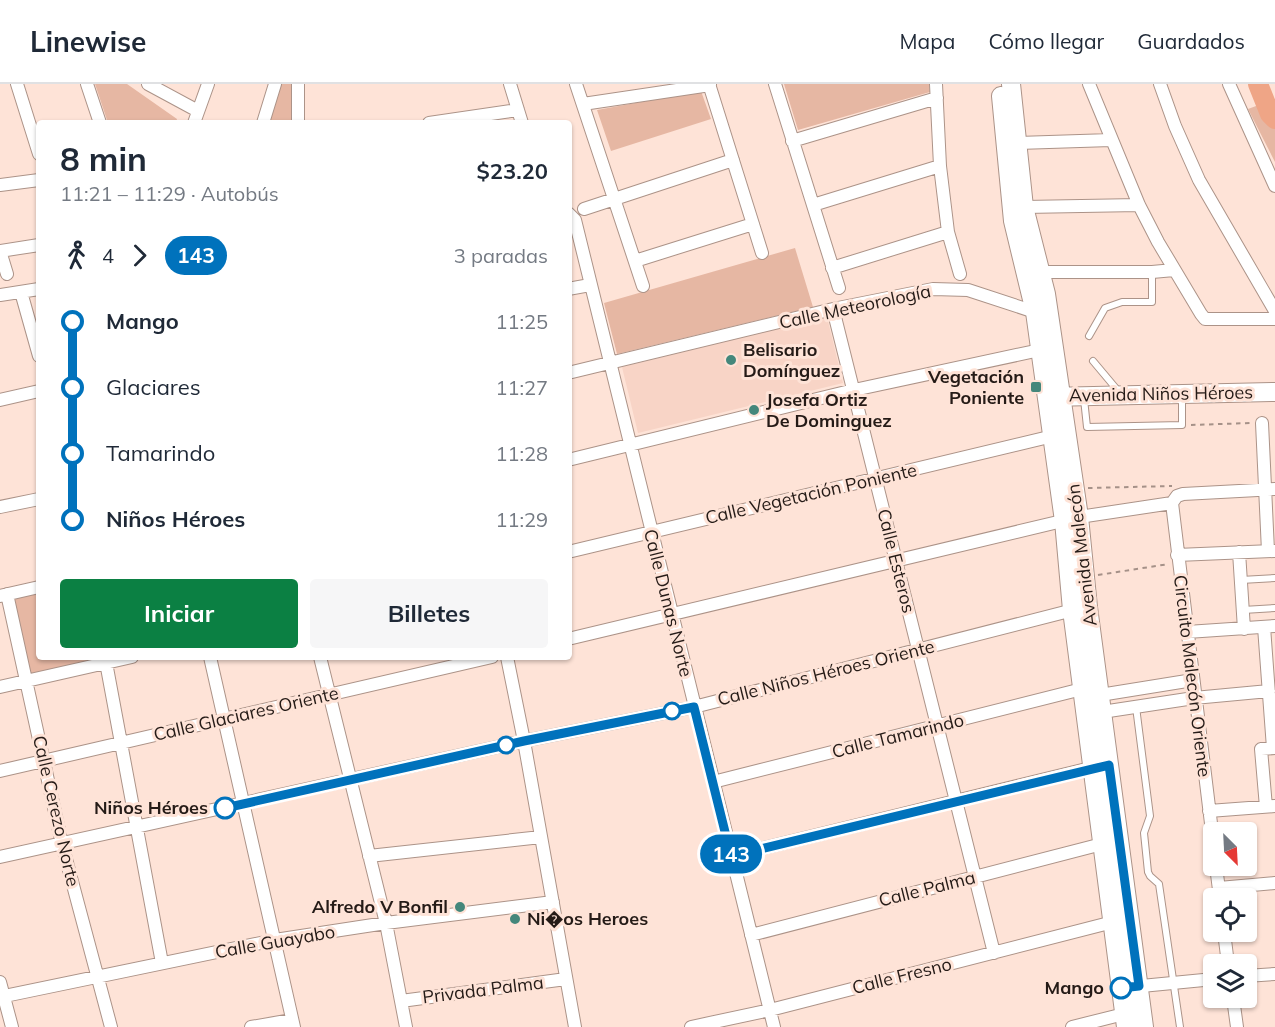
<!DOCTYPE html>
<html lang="es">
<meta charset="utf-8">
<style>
:root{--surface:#fff;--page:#f6f6f7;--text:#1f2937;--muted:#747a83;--line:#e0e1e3;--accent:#0b8043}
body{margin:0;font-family:Mulish,sans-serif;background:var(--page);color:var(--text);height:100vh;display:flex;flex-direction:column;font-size:22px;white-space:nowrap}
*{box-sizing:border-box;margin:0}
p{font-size:20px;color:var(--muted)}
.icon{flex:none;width:33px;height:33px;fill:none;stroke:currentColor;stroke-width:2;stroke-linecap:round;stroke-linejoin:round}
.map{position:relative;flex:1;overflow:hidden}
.side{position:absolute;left:36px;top:36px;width:536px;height:540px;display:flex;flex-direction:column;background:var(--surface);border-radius:6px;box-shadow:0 2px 4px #0004}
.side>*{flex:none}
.badge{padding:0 12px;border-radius:20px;font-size:21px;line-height:39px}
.needle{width:39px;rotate:156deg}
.buttons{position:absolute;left:1203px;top:738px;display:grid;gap:12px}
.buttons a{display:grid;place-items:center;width:54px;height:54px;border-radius:6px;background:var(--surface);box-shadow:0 2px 4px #0004;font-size:30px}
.map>.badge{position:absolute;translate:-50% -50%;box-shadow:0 0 0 3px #fff}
.legs{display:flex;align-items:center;gap:9px;height:66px;padding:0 24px;font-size:20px}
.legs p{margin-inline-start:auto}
.headline{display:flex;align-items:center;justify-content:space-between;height:102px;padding:0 24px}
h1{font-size:33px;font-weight:700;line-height:45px}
.action{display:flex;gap:12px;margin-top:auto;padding:12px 24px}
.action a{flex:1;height:69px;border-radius:6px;background:var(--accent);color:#fff;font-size:24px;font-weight:700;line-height:69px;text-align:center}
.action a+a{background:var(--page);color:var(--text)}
ul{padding:0 24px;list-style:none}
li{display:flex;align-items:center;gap:21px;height:66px;font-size:22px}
li i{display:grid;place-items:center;width:9px;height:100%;margin:0 8px;background:currentColor}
li i::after{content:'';width:15px;height:15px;margin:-8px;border:4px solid;border-radius:50%;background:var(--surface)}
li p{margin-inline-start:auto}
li:first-child i{background:linear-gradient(#0000 50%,currentColor 0)}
li:last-child i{background:linear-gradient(currentColor 50%,#0000 0)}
header{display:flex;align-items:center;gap:36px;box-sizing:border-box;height:84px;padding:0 30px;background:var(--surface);border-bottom:2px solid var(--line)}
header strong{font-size:28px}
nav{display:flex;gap:33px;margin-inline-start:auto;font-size:21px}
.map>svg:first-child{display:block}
</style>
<header>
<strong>Linewise</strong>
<nav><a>Mapa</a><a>Cómo llegar</a><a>Guardados</a></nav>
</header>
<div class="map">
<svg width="1275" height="943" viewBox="0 0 1275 943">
<rect width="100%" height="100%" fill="#fee3d7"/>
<path fill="#f8d4c6" d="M827 233 843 299 638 349 622 283Z"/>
<path fill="#e6b7a3" d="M95 0H127L177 35 176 39H108Z
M278 0H294V39H267Z
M784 0H929L930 8 798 46Z
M701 7 711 35 611 67 597 26Z
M1275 15V78L1248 25Z
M795 164 813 223 617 270 604 219Z
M39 507V573H113L29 593 12 513Z"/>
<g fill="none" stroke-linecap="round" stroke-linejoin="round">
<path stroke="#efa586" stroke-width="20" d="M1258 0 1270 30 1275 35"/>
<g stroke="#ac9388" stroke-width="8">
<path id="lane" d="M1089 252 1105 224 1122 218H1152V188
M1093 277 1119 308
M1084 315 1087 343 1182 341V312
M1241 496 1275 494
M1243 526 1275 524
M1136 623 1150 732 1144 749 1148 788 1150 792 1159 800 1180 943"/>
</g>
<g stroke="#ac9388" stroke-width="14">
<path id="street" d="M17 0 39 70
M87 0 100 39
M148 0 198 27
M510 0 522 39
M576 0 643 202
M709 0 762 169
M775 0 839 204
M936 0 940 82 948 148 960 190
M1089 0 1139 121 1158 158 1201 230 1205 235H1275
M1160 0 1175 42 1199 96 1275 227
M1229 0 1275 102
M583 20 710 1
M194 39 208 0
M263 39 275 0
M298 39V0
M429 39 518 26
M792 57 937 14
M1018 59 1111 56
M0 101 39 96
M813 121 940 82
M1024 123 1139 121
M584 125 733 76
M568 129 575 136 774 943
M0 167 39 161
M0 167 7 190
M635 177 753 140
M832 184 948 148
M1040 188H1152L1174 186
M568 205 590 201
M21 208 39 272
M0 211 39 205
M833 225 994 869
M568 289 833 225 933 205 968 206 1035 228
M0 316 39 307
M1262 339 1268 467
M568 376 854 306 1040 266
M1172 419 1214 764
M1172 419 1177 412 1183 410 1275 405
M0 423 39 415
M568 468 1053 352
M1239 468 1244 545
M1177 471 1274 467
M7 510 62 760 111 943
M0 512 39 503
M1264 543 1273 664
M1187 548 1275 542
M568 555 1079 433 1172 419
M105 573 162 879
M210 573 294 943
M320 573 386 839 406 943
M507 573 524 657 575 943
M0 603 132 573
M1100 611 1193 596
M1102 628 1194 614 1269 607
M0 687 492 573
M713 698 1082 605
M1266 723 1261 665 1275 664
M1209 727 1275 722
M369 772 541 753
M731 772 1099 682
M0 773 524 657 694 623 1077 525
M1216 782 1220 814
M1219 804 1275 799
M1224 848 1228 880
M751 851 1102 760
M1246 892 1275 890
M0 898 12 943
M1131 903 1214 895
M0 913 275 856 386 839 553 818
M1233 914 1237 943
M401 917 566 895
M251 943 292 936
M691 943 770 926 1113 838
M1072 943 1124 930"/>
</g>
<g stroke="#ac9388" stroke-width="20">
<path id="secondary" d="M1011 0 1024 123 1046 210 1079 433 1088 523 1144 943
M1001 12 1013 137 1035 228 1064 437 1072 526 1126 943
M1049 313 1275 308"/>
</g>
<path stroke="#a59188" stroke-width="2" stroke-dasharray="4.5 4.5" stroke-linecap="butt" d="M1191 341 1251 339
M1088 404 1172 402
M1098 491 1169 480"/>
<use href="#lane" stroke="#fff" stroke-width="6"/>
<use href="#street" stroke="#fff" stroke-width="12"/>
<use href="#secondary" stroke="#fff" stroke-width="18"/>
</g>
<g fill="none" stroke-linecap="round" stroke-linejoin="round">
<g stroke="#fff" stroke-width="14">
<path id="line-1" d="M225 724 524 657 694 623 731 772 1109 681 1139 902 1121 904"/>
</g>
<use href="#line-1" stroke="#0072bc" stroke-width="9"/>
</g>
<g fill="#44877b" stroke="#fee3d7" stroke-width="2">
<circle cx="731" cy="276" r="6"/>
<rect x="1030" y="297" width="12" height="12" rx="3"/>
<circle cx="754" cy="326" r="6"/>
<circle cx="460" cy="823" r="6"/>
<circle cx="515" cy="835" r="6"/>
</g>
<g fill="#fff" stroke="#0072bc" stroke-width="3">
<circle cx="672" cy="627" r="8"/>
<circle cx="506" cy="661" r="8"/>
<circle cx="225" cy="724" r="10"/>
<circle cx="1121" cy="904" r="10"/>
</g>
<g text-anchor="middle" stroke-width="6" stroke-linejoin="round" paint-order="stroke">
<g font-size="18" fill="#251b17" stroke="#fee3d7">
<text transform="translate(855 223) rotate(-12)" y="6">Calle Meteorología</text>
<text transform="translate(1161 310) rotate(-1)" y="6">Avenida Niños Héroes</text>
<text transform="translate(811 410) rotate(-13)" y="6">Calle Vegetación Poniente</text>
<text transform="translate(1082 471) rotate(-97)" y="6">Avenida Malecón</text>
<text transform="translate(896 477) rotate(76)" y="6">Calle Esteros</text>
<text transform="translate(668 519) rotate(76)" y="6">Calle Dunas Norte</text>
<text transform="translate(826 589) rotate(-14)" y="6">Calle Niños Héroes Oriente</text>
<text transform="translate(1192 592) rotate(83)" y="6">Circuito Malecón Oriente</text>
<text transform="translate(246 630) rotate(-13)" y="6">Calle Glaciares Oriente</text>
<text transform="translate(898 652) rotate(-14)" y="6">Calle Tamarindo</text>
<text transform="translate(56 727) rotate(77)" y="6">Calle Cerezo Norte</text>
<text transform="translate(927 805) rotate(-14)" y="6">Calle Palma</text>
<text transform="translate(275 858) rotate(-10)" y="6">Calle Guayabo</text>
<text transform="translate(902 892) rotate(-14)" y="6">Calle Fresno</text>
<text transform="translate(483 906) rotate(-7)" y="6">Privada Palma</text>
</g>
<g font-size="18" font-weight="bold" fill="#251b17" stroke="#fee3d7" text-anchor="start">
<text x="743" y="272">Belisario<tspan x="743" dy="21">Domínguez</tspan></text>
<text x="1024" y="299" text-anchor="end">Vegetación<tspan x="1024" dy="21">Poniente</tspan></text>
<text x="766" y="322">Josefa Ortiz<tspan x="766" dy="21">De Dominguez</tspan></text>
<text x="448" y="829" text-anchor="end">Alfredo V Bonfil</text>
<text x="527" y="841">Ni�os Heroes</text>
</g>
<g font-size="18" font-weight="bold" fill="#251b17" stroke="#fee3d7" text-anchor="end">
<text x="208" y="730">Niños Héroes</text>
<text x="1104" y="910">Mango</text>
</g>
</g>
</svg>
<div class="buttons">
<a><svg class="needle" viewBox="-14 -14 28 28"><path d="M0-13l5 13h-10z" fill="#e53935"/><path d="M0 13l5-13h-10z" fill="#747a83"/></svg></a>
<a><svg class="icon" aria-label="locate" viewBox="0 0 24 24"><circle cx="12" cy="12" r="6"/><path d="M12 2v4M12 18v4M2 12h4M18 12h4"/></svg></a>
<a><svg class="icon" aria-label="layers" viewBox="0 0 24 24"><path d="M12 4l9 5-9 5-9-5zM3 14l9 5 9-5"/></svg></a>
</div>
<b class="badge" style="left:731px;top:770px;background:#0072bc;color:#fff">143</b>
<section class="side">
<div class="headline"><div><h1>8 min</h1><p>11:21 – 11:29 · Autobús</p></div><b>$23.20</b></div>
<div class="legs"><svg class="icon" aria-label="walk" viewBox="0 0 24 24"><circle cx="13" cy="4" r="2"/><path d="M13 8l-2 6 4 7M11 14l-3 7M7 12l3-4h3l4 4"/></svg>4<svg class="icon" aria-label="forward" viewBox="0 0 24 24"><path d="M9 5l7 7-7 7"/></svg><b class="badge" style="background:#0072bc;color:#fff">143</b><p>3 paradas</p></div>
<ul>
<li><i style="color:#0072bc"></i><b>Mango</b><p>11:25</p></li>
<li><i style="color:#0072bc"></i><span>Glaciares</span><p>11:27</p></li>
<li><i style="color:#0072bc"></i><span>Tamarindo</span><p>11:28</p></li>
<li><i style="color:#0072bc"></i><b>Niños Héroes</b><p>11:29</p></li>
</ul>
<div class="action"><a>Iniciar</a><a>Billetes</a></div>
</section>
</div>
